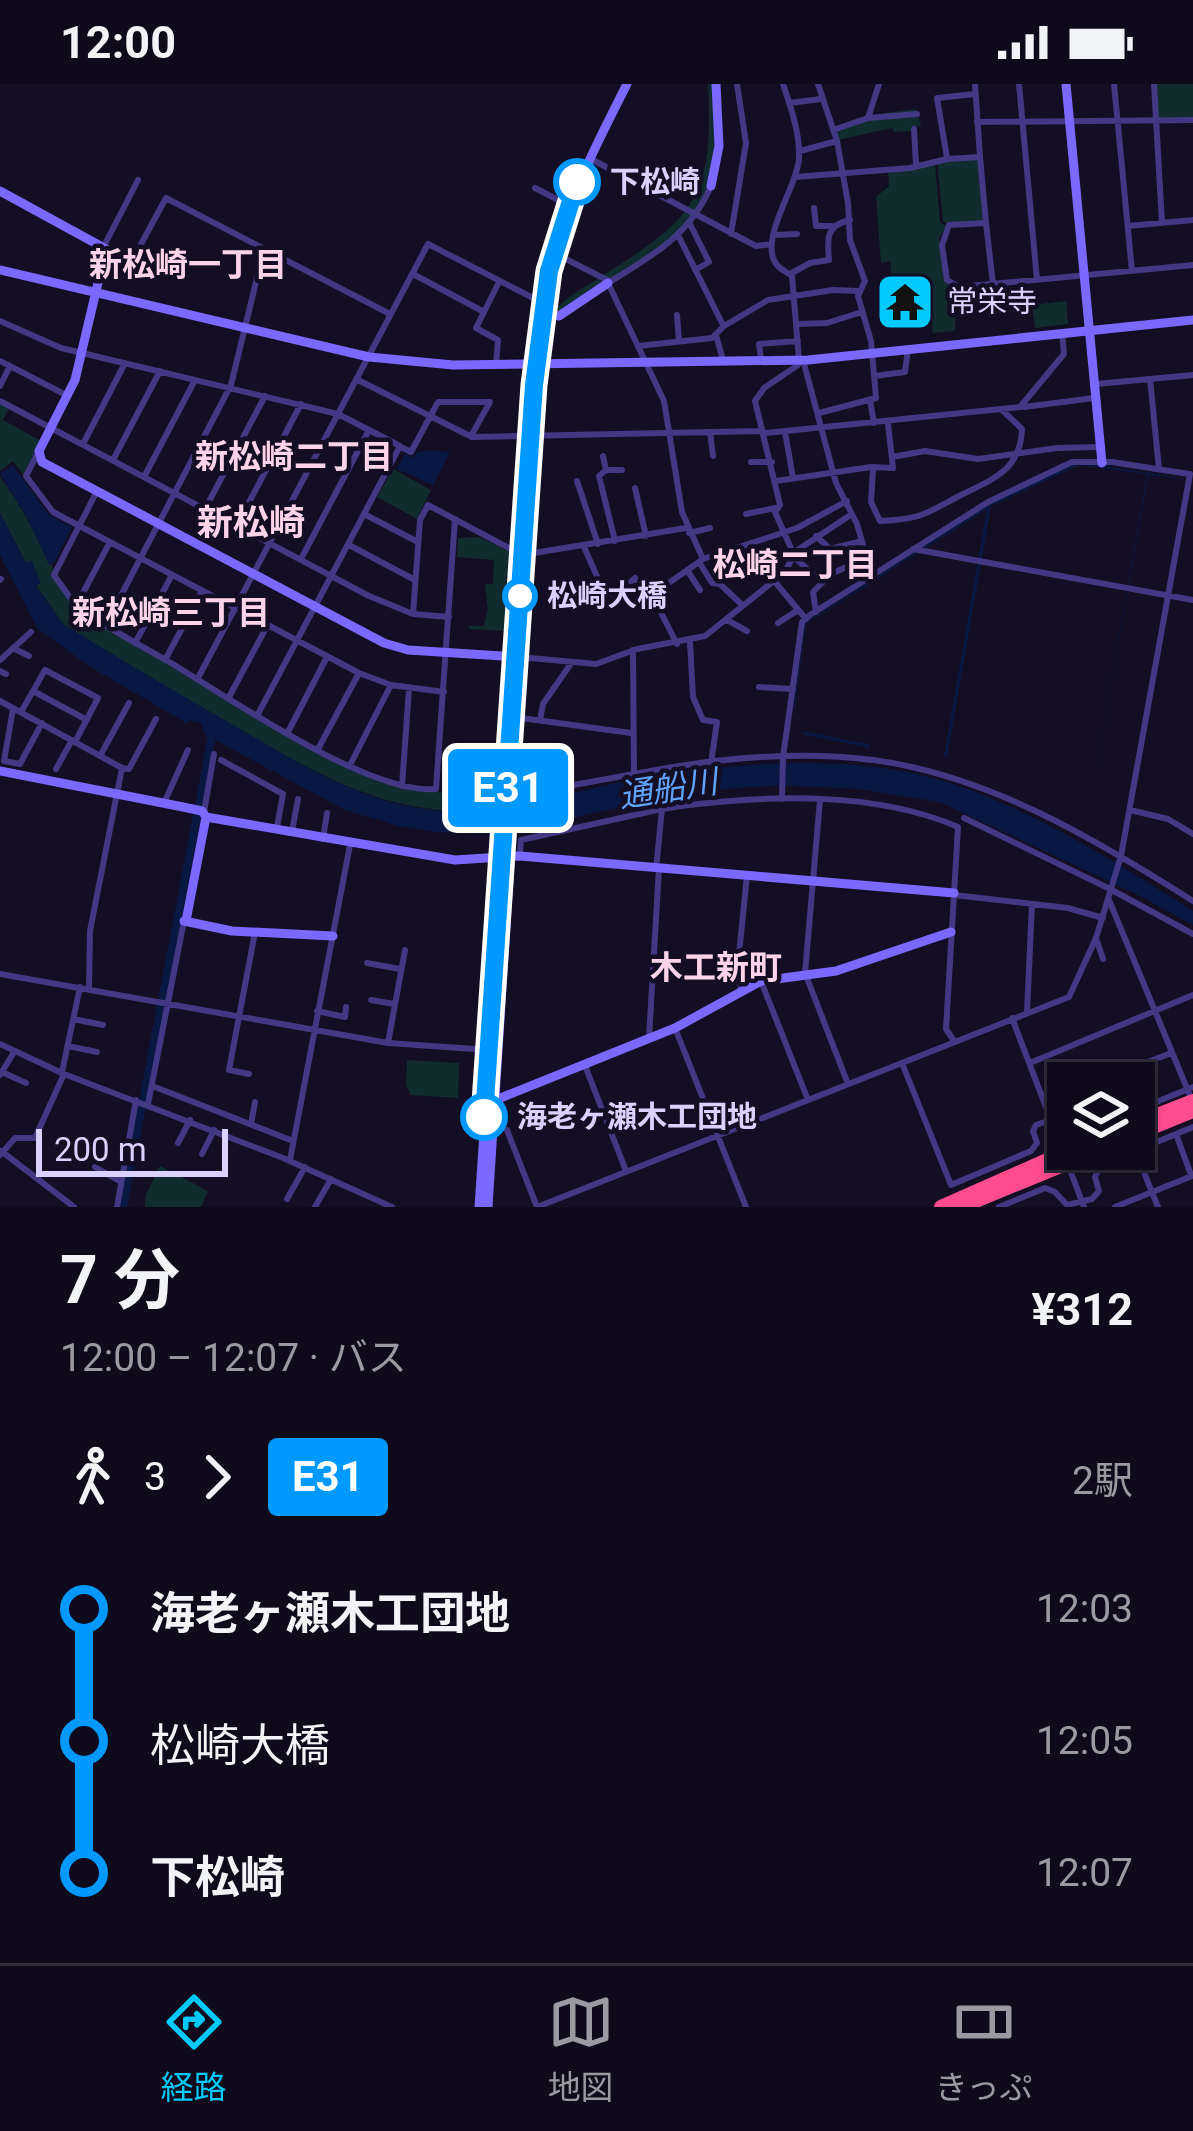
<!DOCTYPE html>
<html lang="ja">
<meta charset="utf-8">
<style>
:root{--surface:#0f0a1b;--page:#1d1828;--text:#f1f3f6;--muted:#9b9aa3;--line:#2f2b3a;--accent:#00c9fc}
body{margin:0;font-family:Roboto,"Noto Sans JP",sans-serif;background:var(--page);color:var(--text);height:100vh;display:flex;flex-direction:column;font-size:45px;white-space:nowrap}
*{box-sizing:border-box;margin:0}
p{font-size:39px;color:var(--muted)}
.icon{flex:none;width:66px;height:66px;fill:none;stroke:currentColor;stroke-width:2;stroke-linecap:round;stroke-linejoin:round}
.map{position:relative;height:1123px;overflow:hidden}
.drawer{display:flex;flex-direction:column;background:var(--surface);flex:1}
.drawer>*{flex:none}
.badge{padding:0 24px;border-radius:9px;font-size:42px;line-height:78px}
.controls{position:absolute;left:1047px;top:978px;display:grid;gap:24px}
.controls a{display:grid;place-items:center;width:108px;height:108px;border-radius:0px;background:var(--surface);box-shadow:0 3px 9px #0004,0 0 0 3px var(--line);font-size:60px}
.scale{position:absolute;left:36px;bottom:30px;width:192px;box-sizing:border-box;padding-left:12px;border:6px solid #dbd1ff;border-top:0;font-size:33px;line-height:42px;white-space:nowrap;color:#dbd1ff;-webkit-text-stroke:9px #140e24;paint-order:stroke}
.map>.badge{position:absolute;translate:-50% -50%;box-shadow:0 0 0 6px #fff}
.legs{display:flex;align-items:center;gap:18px;height:132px;padding:0 60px;font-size:39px}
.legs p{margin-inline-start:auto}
.summary{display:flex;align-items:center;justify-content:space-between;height:204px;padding:0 60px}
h1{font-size:66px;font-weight:700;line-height:90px}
ul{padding:0 60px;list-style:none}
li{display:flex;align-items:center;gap:42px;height:132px;font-size:45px}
li i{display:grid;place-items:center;width:18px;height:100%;margin:0 15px;background:currentColor}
li i::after{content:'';width:30px;height:30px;margin:-15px;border:9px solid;border-radius:50%;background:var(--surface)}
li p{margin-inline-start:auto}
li:first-child i{background:linear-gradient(#0000 50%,currentColor 0)}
li:last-child i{background:linear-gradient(currentColor 50%,#0000 0)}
.status{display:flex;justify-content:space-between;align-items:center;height:84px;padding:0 60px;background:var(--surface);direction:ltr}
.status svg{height:33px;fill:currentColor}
.dock{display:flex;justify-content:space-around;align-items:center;height:168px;border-top:3px solid var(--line);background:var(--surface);font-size:33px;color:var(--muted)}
.dock a{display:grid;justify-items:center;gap:6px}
.dock .selected{color:var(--accent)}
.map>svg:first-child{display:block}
</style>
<div class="status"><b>12:00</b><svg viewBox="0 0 49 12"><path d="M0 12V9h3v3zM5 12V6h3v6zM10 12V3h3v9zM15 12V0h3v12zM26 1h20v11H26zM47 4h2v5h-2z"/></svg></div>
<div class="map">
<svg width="1193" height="1123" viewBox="0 0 1193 1123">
<rect width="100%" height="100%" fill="#140e24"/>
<path fill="#112c2e" d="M708 0H714C715 19 719 38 718 57 711 152 629 184 558 229L552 228C566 213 587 202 605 190 697 133 714 110 708 0Z
M1154 0H1193V36H1156Z
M916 25 921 42 911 43V47L894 48 892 44 838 56 835 48 884 29Z
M980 73 986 139 949 141 943 137 937 77Z
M935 80 940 138 946 142 939 154 945 199 956 201 955 247 933 249 929 222H919L915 206 880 217 878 200 892 197 890 177 881 179 876 113 889 102 888 89Z
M1066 217 1068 240 1035 244 1032 221Z
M0 320 9 324 3 336 41 357 24 392 13 377 0 387Z
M393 385 431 406 417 435 377 413Z
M0 393C31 433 47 481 76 522L320 668 402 702 444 709 445 704 472 706 501 677 497 723C393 741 308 684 222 635 168 604 115 573 63 540L36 501 31 477 26 479 0 429Z
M479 453 515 470 513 490 506 491V501L512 502 508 555 506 547 469 545V542H484L488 525 485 500H493L494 476 457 473 458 454Z
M407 976 459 979 458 1014 411 1011 406 1001Z
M160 1082 208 1107 201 1123H145L146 1110Z"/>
<path fill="#091842" d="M430 366 450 368 433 401 397 385 405 370 413 374 416 369Z
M1079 378 1193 396 1148 391 1092 709 1147 390 1079 381 991 422 947 673H944L987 425 806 540 795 623 805 650 794 623 805 539 992 419Z
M13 381 49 431 72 443 54 479 49 481 27 433 0 390Z
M0 429 25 478 32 477 41 499 36 502 63 540C120 575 177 609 235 642 295 677 354 715 425 725 501 737 577 703 654 692 747 678 852 670 943 697 1027 722 1119 780 1193 827V841L1136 810 940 718 858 705 781 701 737 704 667 712 526 745 482 750 435 748 398 742 345 726 204 650 201 639 189 636 188 640 89 582 37 544 0 471Z"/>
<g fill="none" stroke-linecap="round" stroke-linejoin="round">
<path stroke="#091842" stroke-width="3" d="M805 649 869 662"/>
<path stroke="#091842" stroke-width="8" d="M123 1123 213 647"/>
<path stroke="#433884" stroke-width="6" d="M783 0C791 24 800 49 799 74 798 102 757 157 777 181 781 186 787 188 792 192L799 276 798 281 764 304 755 317 780 421 775 428 794 471
M818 0 837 57 848 119 850 156 865 197 858 212 871 257 876 314 819 329
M975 0 980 73
M1019 0 1037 196
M1114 0 1132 187
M1154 0 1162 139
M789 19 821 15
M868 34 917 30
M977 38 1193 36
M914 45 916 80
M833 46 868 34 879 0
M800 67 837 57
M589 74 756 162 772 160
M947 74 937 14 975 10
M795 93 910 84 947 75 980 73 986 139 949 141 942 161 947 196 959 203 1193 181
M711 102C690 151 652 172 608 199L664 317 682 428 703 475 699 478 712 499 720 500 742 521
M535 104 568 121
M814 124 816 142H832
M986 139 993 200
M690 140 709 178 695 186
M1128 142 1193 136
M731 150 746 59 737 0
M774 151 797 150
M679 153 723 241
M104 162 138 96
M106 165 134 173 166 114 390 230
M556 170 609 197
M413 190 484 228
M790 190 810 179 829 176C827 155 826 141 850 136
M677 231 679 257
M0 237 61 264 338 330 400 362 258 630
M799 240 827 239 862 228
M716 251 723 276
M638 262 712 254 724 242 768 216 833 206 858 207
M761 276 759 260 798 257
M803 276 836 399 857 440 872 492
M0 277 68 312
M496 280 498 256 476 244 499 198
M875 292 905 288 908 266
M356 295 472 353 761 347
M1150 295 1159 385
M1096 300 1193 291
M0 302 10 282
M870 316 874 339
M0 317 369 512 413 530 449 533
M1024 323 1094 314
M710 348 713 372
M785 348 793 394
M766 349 1020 323 1064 270 1062 248
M83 360 125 279
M401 363 411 368 438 318H490L471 352
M39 367 26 392 53 428 359 589 391 601 444 608
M603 372 606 386 599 392 615 457
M892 373 925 367 978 375 1057 364 1098 363
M113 376 160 287
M751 378H772
M873 385 871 418 880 437C922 435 925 430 961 411 993 395 1021 386 1022 345L1002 326
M606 386H622
M144 393 195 296
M577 397 598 460
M776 397 871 383 893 384 888 340
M635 404 646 452
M97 407 54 491 76 522C106 544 139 560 171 579 231 615 369 711 436 705L455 435
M205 425 265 312
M364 430 418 458
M746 430 775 424
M237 441 301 320
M689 449 710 444
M816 452 830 465 862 457
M349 461 415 496
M584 463 603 506 615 511 635 494 656 519 677 560
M913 465 1193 516
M795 474 813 490
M301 475 369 346
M703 475 797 444 847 417
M687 486 700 506
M0 496 1 495
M775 498 806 535
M650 512 699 478
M76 522 110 458
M816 528 813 508 831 490 866 474
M413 530 420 436 428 421 522 471 686 444
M727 536 747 547
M778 539 798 526
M105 542 231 301 264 165
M690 558 693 613 703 636 717 638 711 679
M135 559 172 491
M15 565 29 572
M633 566 634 690C710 675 796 666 873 676 988 691 1097 756 1193 817
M519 573 596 580 637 565 705 552 785 488 796 467 852 430
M0 576 31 548
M165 576 202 507
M0 587 6 590
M198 594 428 160 543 219
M759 603 793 605
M33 607 87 636
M229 613 267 542
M0 617 122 684 90 847 89 904
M13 625 4 677 20 680 42 639
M21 628 45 586 98 614 75 658
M521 634 631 649
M540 636 543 620 572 578
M288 648 327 573
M318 665 359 589
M100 672 129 619
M221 676 283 710 277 743
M350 681 391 601
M122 684 129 685 156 635
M56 685 72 656
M402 702 409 605
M513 712 634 690
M782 715 783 673 802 538 810 531 988 418 1072 378H1112L1189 390
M820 716 805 889 848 1000
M164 719 188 666
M1130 726 1168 735 1193 750
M204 728 214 670
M964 734 1110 805 1193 850
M292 747 298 715
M323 755 327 729
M520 771 521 756 662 725
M656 785 662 725 681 722C769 711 875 707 958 743L946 945 954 957
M954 811 1068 824 1103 834
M1109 816 1191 1014
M1097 857 1103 875
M367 879 400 885
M0 890 388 959 489 966
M761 897 808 1016
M742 907 737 890 747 791
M371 916 394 920
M317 927 345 933 346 923
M1027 928 1032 820
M1012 934 1062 1065
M73 935 103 941
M675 944 746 1123
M649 954 659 784
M388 959 405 866
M0 960 64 990 283 1074 392 1123
M68 962 97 968
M584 979 626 1087
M902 979 951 1101 1031 1067 1037 1059 1033 1047 1036 1041 1068 1030
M1030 979 1193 911
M2 988 26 999
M62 988 80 903
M249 990 229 986 255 848
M0 991 14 968
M1093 999 1171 969
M155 1003 293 1057
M1044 1018 1068 1009
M148 1020 184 837
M1134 1027 1193 1003
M251 1040 255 1018
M507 1046 537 1123
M1176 1050 1191 1091
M178 1059 190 1036
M1135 1066 1158 1123
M1 1067 74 1123
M202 1070 214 1046
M0 1071 15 1054H35L64 990
M290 1076 350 761
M1067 1078 1084 1123
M95 1083 121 1098
M287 1115 305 1083
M117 1123 136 1016
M315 1123 331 1095
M537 1123 1069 913 1096 854 1121 772 1190 390
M999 1123 1045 1104 1055 1108 1067 1121 1092 1115 1099 1107 1095 1093 1101 1081 1193 1043
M1115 1123 1192 1092"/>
<path stroke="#7b68ff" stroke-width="9" d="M1066 0 1102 379
M711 102 719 62 716 0
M0 107 106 165 75 296 39 367 42 378 384 559 408 566 516 573
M0 186 369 273 453 281 808 276 1193 236
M542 229 559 232 608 199
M509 680 535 296
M0 687 183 723 202 727 206 733 455 776 520 772 954 809
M184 837 232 847 333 852
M186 837 206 733
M493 1017 675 944 761 897 836 887 951 848
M479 1123 496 870
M488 1123 540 308C535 183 572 108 627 0"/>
<path stroke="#ff4c8f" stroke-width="14" d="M1134 1040 1193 1017
M1134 1051 1193 1027
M941 1123 1072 1065
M961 1123 1102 1065"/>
</g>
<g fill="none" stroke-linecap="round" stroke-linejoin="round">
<g stroke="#fff" stroke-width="27">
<path id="line-1" d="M484 1033 534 301 549 187 577 98"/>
</g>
<use href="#line-1" stroke="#09f" stroke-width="18"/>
</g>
<defs>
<g id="temple-square" transform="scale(3)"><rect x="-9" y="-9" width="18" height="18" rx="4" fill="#00c9fc" stroke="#140e24"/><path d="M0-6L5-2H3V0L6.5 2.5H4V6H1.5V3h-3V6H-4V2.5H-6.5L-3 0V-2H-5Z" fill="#111"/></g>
</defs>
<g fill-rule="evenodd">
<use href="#temple-square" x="905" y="218"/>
</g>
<g fill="#fff" stroke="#09f" stroke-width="6">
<circle cx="577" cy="98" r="21"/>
<circle cx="520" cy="512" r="15"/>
<circle cx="484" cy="1033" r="21"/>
</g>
<g text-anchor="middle" stroke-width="9" stroke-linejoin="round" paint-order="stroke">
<g font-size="30" font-weight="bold" fill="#dbd1ff" stroke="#140e24" text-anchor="start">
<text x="610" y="108">下松崎</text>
<text x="547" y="522">松崎大橋</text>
<text x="517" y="1043">海老ヶ瀬木工団地</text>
</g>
<g font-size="30" fill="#dbd1ff" stroke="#140e24" text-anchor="start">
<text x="947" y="228">常栄寺</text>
</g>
<g font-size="33" font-weight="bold" fill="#ffd3ea" stroke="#140e24">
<text x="188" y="192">新松崎一丁目</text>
<text x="294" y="384">新松崎二丁目</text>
<text x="795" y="492">松崎二丁目</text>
<text x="171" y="540">新松崎三丁目</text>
<text x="716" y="895">木工新町</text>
</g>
<g font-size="33" font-style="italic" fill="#5fa4ff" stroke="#140e24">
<text transform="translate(668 704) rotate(-9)" y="12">通船川</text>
</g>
<g font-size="36" font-weight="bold" fill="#ffd3ea" stroke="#140e24">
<text x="251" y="451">新松崎</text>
</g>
</g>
</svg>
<div class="controls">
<a><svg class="icon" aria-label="layers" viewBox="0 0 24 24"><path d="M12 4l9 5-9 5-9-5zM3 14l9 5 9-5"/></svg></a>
</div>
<div class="scale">200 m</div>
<b class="badge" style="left:508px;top:704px;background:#09f;color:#fff">E31</b>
</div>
<section class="drawer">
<div class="summary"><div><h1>7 分</h1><p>12:00 – 12:07 · バス</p></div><b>¥312</b></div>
<div class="legs"><svg class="icon" aria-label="walk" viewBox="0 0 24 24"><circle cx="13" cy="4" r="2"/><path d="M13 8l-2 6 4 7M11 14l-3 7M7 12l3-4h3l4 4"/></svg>3<svg class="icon" aria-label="forward" viewBox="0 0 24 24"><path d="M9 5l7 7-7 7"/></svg><b class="badge" style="background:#09f;color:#fff">E31</b><p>2駅</p></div>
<ul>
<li><i style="color:#09f"></i><b>海老ヶ瀬木工団地</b><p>12:03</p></li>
<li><i style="color:#09f"></i><span>松崎大橋</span><p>12:05</p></li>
<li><i style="color:#09f"></i><b>下松崎</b><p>12:07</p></li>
</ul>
</section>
<nav class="dock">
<a class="selected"><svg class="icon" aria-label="directions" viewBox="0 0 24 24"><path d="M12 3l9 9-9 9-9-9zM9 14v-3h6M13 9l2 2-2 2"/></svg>経路</a>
<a><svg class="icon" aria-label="map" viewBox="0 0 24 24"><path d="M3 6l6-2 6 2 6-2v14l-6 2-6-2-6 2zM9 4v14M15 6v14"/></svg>地図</a>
<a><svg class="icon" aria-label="tickets" viewBox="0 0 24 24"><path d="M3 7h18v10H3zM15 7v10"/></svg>きっぷ</a>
</nav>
